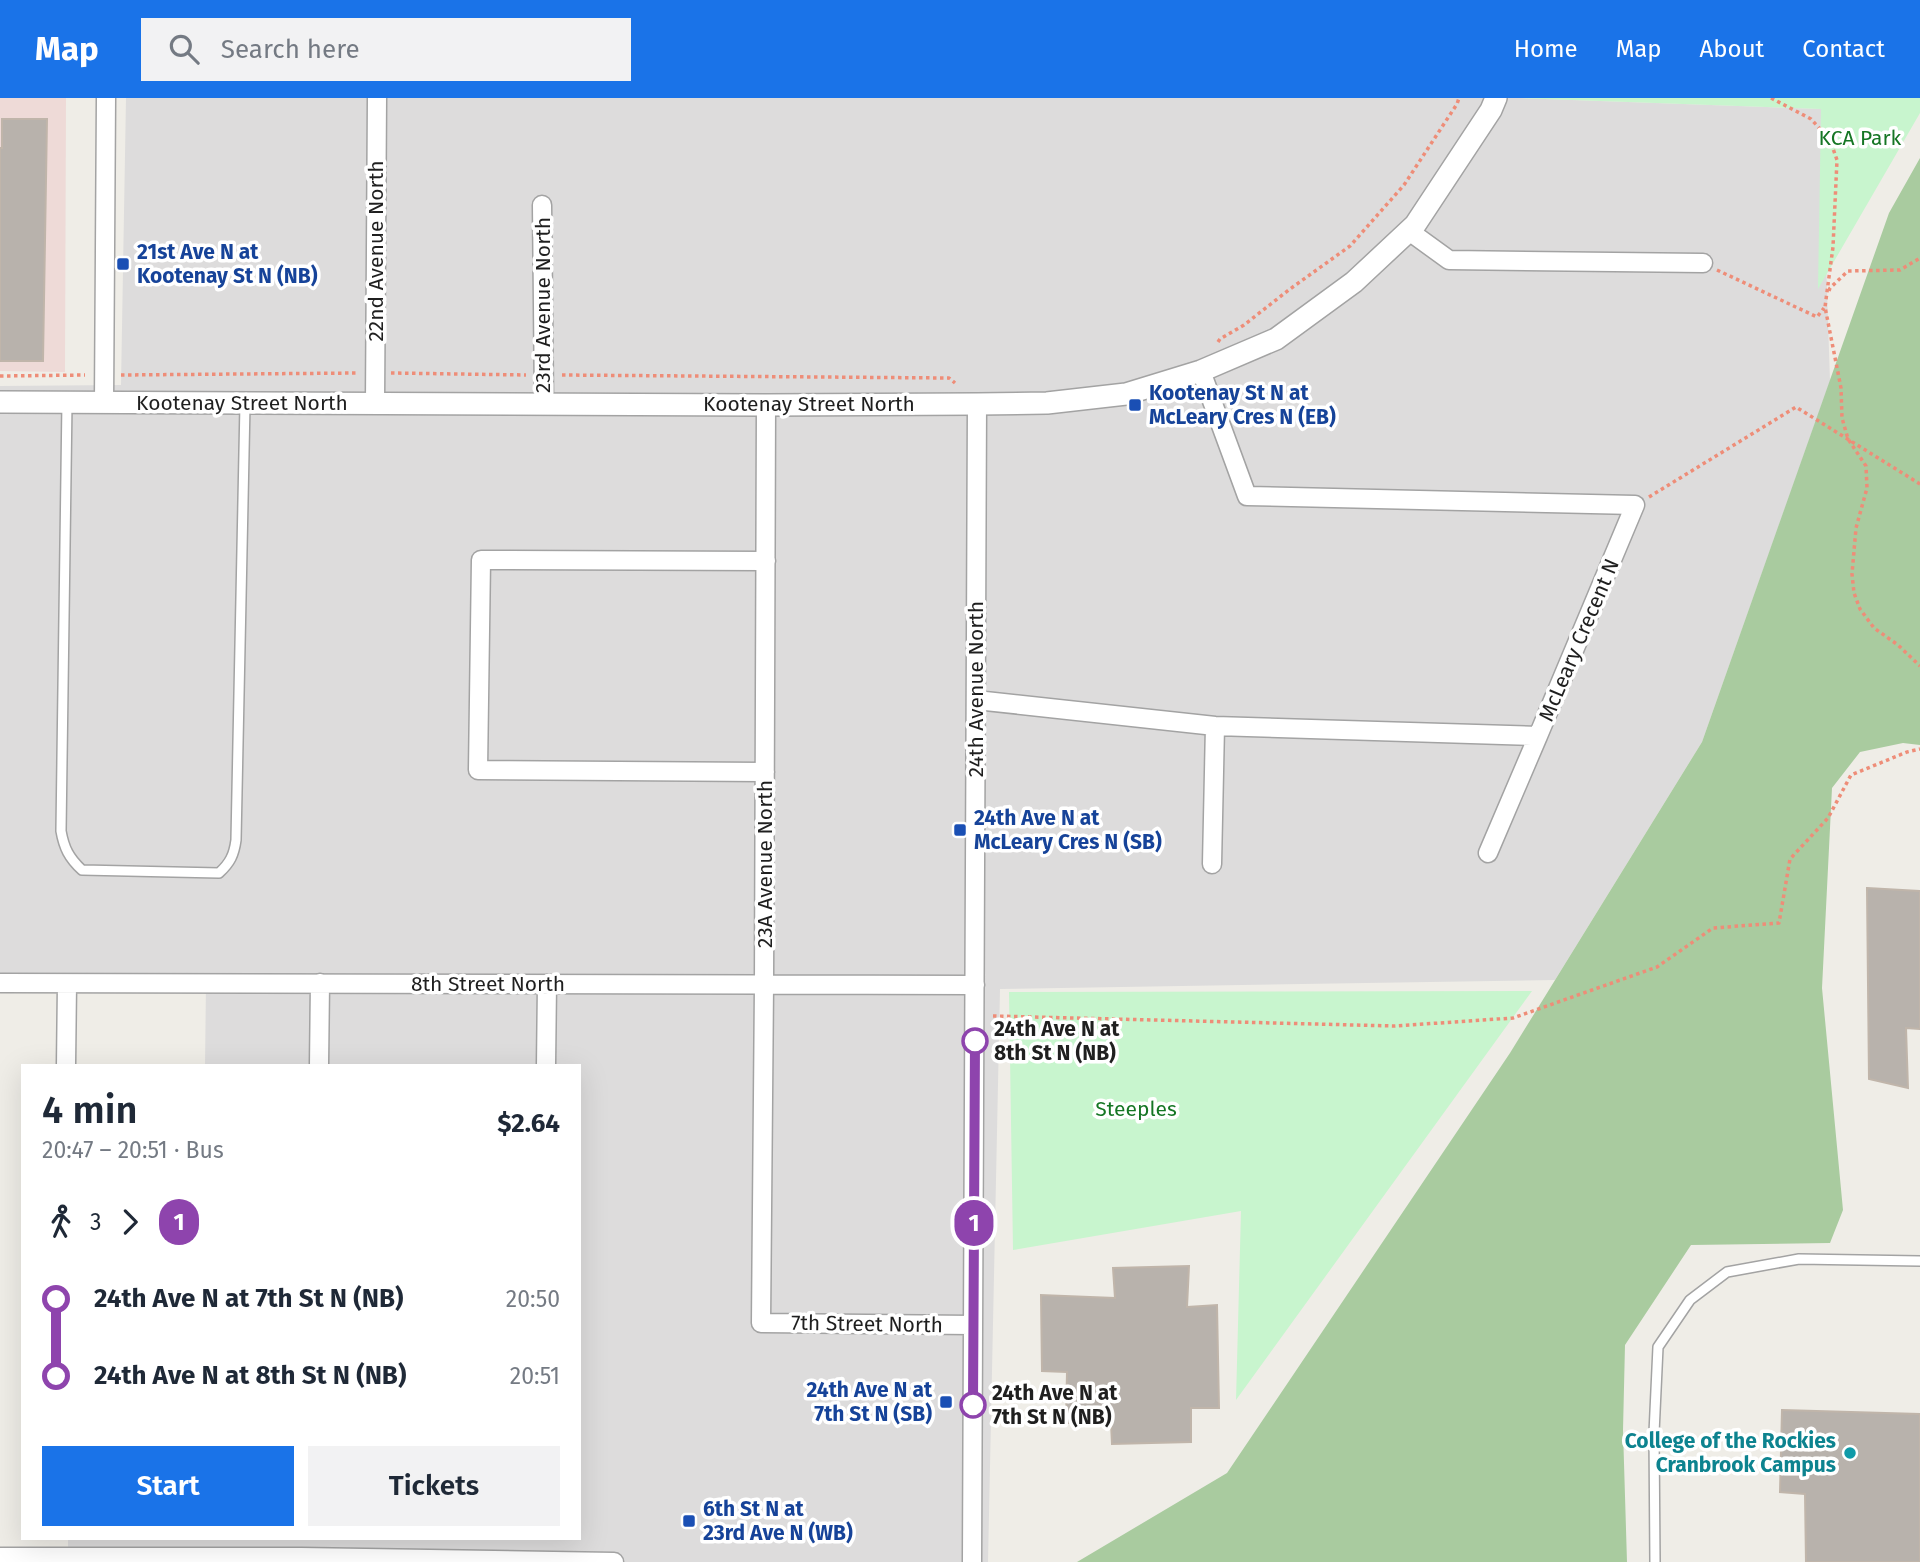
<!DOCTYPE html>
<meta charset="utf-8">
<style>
:root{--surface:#fff;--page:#f2f2f3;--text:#1f2937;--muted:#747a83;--accent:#1a73e8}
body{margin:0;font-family:"Fira Sans",sans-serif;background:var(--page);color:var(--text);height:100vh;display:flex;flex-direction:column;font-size:26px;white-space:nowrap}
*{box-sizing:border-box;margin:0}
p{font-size:23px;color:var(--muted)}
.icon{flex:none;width:38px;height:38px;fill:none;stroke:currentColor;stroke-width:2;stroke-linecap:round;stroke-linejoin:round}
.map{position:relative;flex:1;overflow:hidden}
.panel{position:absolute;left:21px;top:966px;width:560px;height:476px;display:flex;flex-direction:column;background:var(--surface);border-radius:0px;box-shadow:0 7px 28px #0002}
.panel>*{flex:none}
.badge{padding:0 14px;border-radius:23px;font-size:24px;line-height:46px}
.map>.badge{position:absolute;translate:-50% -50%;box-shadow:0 0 0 4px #fff}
.legs{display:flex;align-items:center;gap:10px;height:77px;padding:0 21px;font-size:23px}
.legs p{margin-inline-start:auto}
.headline{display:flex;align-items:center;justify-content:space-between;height:119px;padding:0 21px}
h1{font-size:38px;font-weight:600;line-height:52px}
.action{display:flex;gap:14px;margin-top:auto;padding:14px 21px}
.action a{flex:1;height:80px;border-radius:0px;background:var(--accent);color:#fff;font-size:28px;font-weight:600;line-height:80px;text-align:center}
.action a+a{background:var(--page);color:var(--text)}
ul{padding:0 21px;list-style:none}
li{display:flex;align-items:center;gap:24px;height:77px;font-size:26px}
li i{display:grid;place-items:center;width:10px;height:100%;margin:0 9px;background:currentColor}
li i::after{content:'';width:18px;height:18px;margin:-9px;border:5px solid;border-radius:50%;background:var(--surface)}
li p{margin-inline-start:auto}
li:first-child i{background:linear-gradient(#0000 50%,currentColor 0)}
li:last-child i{background:linear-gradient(currentColor 50%,#0000 0)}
header{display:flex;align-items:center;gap:42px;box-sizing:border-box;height:98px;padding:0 35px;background:var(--accent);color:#fff}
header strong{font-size:33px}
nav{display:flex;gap:38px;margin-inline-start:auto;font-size:24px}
.search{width:490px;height:63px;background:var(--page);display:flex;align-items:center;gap:18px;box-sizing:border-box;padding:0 24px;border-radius:0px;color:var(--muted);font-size:26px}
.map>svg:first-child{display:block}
</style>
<header>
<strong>Map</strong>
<div class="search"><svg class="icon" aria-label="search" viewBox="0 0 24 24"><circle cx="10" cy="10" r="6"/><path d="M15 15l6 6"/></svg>Search here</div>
<nav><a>Home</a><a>Map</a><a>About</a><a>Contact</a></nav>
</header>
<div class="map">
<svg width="1920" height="1464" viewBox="0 0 1920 1464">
<rect width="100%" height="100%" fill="#efede7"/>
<path fill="#dddcdc" d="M126 0H1520L1821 11 1830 283 1702 644 1555 882 1000 891 988 1464H68V1440H579V968H205L206 886 0 885V288L121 287Z"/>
<path fill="#eedad7" d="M0 0H66L65 274 0 273Z"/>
<path fill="#a9cb9f" d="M1920 60V647L1903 645 1860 654 1832 690 1822 890 1843 1112 1830 1145 1691 1147 1625 1247 1623 1332 1627 1464H1077L1227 1375 1510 955 1702 644 1889 115Z"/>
<path fill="#c8f5ce" d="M1520 0H1920V15L1818 191 1821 11Z
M1532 893 1236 1302 1241 1113 1013 1152 1009 894Z"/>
<path fill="#b8b2ac" stroke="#c0b5aa" stroke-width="2" d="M2 21H47L43 263H0V50H2Z
M1867 790 1920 793V931L1906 930 1908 990 1869 981Z
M1189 1168 1187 1209 1217 1207 1219 1310H1191V1344L1112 1346 1111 1325H1066L1067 1274 1042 1273 1041 1197 1115 1200 1113 1170Z
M1782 1312 1920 1316V1464H1806L1805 1396 1780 1394Z"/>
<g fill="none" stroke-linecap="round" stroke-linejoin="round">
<g stroke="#a3a3a3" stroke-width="12">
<path id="service" d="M67 304 61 733C64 750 69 760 82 772L219 775C230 765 234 757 236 742L245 306
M1655 1464 1654 1335 1658 1249 1690 1202 1727 1174 1799 1161 1920 1163"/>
</g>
<g stroke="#a3a3a3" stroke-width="21">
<path id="minor" d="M542 107 544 306
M1409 133 1449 162 1703 165
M104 305 106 0
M375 305 377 0
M766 307 764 887 761 1225 973 1227
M976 602 1215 628 1538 638 1635 407 1247 398 1201 273
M765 674 478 672 481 462 766 463
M1488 755 1538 638
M1212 766 1215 628
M0 885 975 887
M66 968 67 886
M319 968 320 885
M546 968 547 886
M0 1459H301L614 1464
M972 1464 977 306"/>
</g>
<g stroke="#a3a3a3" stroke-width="24">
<path id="tertiary" d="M0 304 766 307 977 306 1047 305 1126 296 1201 273 1276 241 1354 184 1415 127 1491 12 1496 0"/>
</g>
<path stroke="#ee8d78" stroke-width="3.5" stroke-dasharray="3.5 3.5" stroke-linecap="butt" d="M1771 0 1811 21 1830 42 1837 62 1833 149 1825 209 1841 290 1842 320 1848 341 1866 368 1867 390 1856 430 1852 476 1854 495 1860 511 1874 530 1898 547 1920 568
M1717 172 1817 219 1824 210
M1829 193 1830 190 1848 173 1900 172 1920 160
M1218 244 1220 241 1244 227 1290 191 1350 148 1404 87 1457 6 1459 0
M391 275 526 277
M121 277 358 275
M562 277 949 280 955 285
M0 278 85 277
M1649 399 1796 309 1920 386
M993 918 1395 928 1513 920 1657 869 1713 830 1779 825 1790 761 1828 720 1851 677 1907 654 1920 651"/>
<use href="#service" stroke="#fff" stroke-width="9"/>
<use href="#minor" stroke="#fff" stroke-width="18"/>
<use href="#tertiary" stroke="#fff" stroke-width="21"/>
</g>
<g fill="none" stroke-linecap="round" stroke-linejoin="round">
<g stroke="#fff" stroke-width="16">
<path id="line-1" d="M973 1307 975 943"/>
</g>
<use href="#line-1" stroke="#8e44ad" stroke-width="10"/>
</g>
<g fill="#1a4fb4" stroke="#fff" stroke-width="2.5">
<rect x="116" y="159" width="14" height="14" rx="3.5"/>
<rect x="1128" y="300" width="14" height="14" rx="3.5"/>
<rect x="953" y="725" width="14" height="14" rx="3.5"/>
<rect x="939" y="1297" width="14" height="14" rx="3.5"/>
<rect x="682" y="1416" width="14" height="14" rx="3.5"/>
</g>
<g fill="#fff" stroke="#8e44ad" stroke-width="3.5">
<circle cx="975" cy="943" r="12"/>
<circle cx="973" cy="1307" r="12"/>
</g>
<circle fill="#0f9aa8" stroke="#fff" stroke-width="2.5" cx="1850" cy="1355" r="7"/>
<g text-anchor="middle" stroke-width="7" stroke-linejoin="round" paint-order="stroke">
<g font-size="21" fill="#157624" stroke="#fff">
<text x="1860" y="47">KCA Park</text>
<text x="1136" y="1018">Steeples</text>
</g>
<g font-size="21" fill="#1f1f1f" stroke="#fff">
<text transform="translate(376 153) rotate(-90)" y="7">22nd Avenue North</text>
<text transform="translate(543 207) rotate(-90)" y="7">23rd Avenue North</text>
<text x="242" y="312">Kootenay Street North</text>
<text x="809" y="313">Kootenay Street North</text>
<text transform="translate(1579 542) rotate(-67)" y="7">McLeary Crecent N</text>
<text transform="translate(976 591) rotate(-90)" y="7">24th Avenue North</text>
<text transform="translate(765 766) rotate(-90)" y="7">23A Avenue North</text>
<text x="488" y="893">8th Street North</text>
<text transform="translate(867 1226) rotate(1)" y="7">7th Street North</text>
</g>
<g font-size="21" font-weight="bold" fill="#164399" stroke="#fff" text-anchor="start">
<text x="137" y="161">21st Ave N at<tspan x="137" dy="24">Kootenay St N (NB)</tspan></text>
<text x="1149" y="302">Kootenay St N at<tspan x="1149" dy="24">McLeary Cres N (EB)</tspan></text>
<text x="974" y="727">24th Ave N at<tspan x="974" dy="24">McLeary Cres N (SB)</tspan></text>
<text x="932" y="1299" text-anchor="end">24th Ave N at<tspan x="932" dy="24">7th St N (SB)</tspan></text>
<text x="703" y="1418">6th St N at<tspan x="703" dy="24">23rd Ave N (WB)</tspan></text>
</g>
<g font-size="21" font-weight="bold" fill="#1f1f1f" stroke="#fff" text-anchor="start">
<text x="994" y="938">24th Ave N at<tspan x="994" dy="24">8th St N (NB)</tspan></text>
<text x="992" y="1302">24th Ave N at<tspan x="992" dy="24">7th St N (NB)</tspan></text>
</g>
<g font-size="21" font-weight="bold" fill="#0d838f" stroke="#fff" text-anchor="end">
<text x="1836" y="1350">College of the Rockies<tspan x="1836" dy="24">Cranbrook Campus</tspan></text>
</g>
</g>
</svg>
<b class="badge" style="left:974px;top:1125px;background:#8e44ad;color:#fff">1</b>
<section class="panel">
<div class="headline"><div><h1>4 min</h1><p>20:47 – 20:51 · Bus</p></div><b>$2.64</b></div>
<div class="legs"><svg class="icon" aria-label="walk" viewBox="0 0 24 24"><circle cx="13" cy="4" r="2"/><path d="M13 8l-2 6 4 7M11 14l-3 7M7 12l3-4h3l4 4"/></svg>3<svg class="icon" aria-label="forward" viewBox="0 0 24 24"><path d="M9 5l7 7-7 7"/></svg><b class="badge" style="background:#8e44ad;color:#fff">1</b></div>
<ul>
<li><i style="color:#8e44ad"></i><b>24th Ave N at 7th St N (NB)</b><p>20:50</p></li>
<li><i style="color:#8e44ad"></i><b>24th Ave N at 8th St N (NB)</b><p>20:51</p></li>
</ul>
<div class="action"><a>Start</a><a>Tickets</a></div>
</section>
</div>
